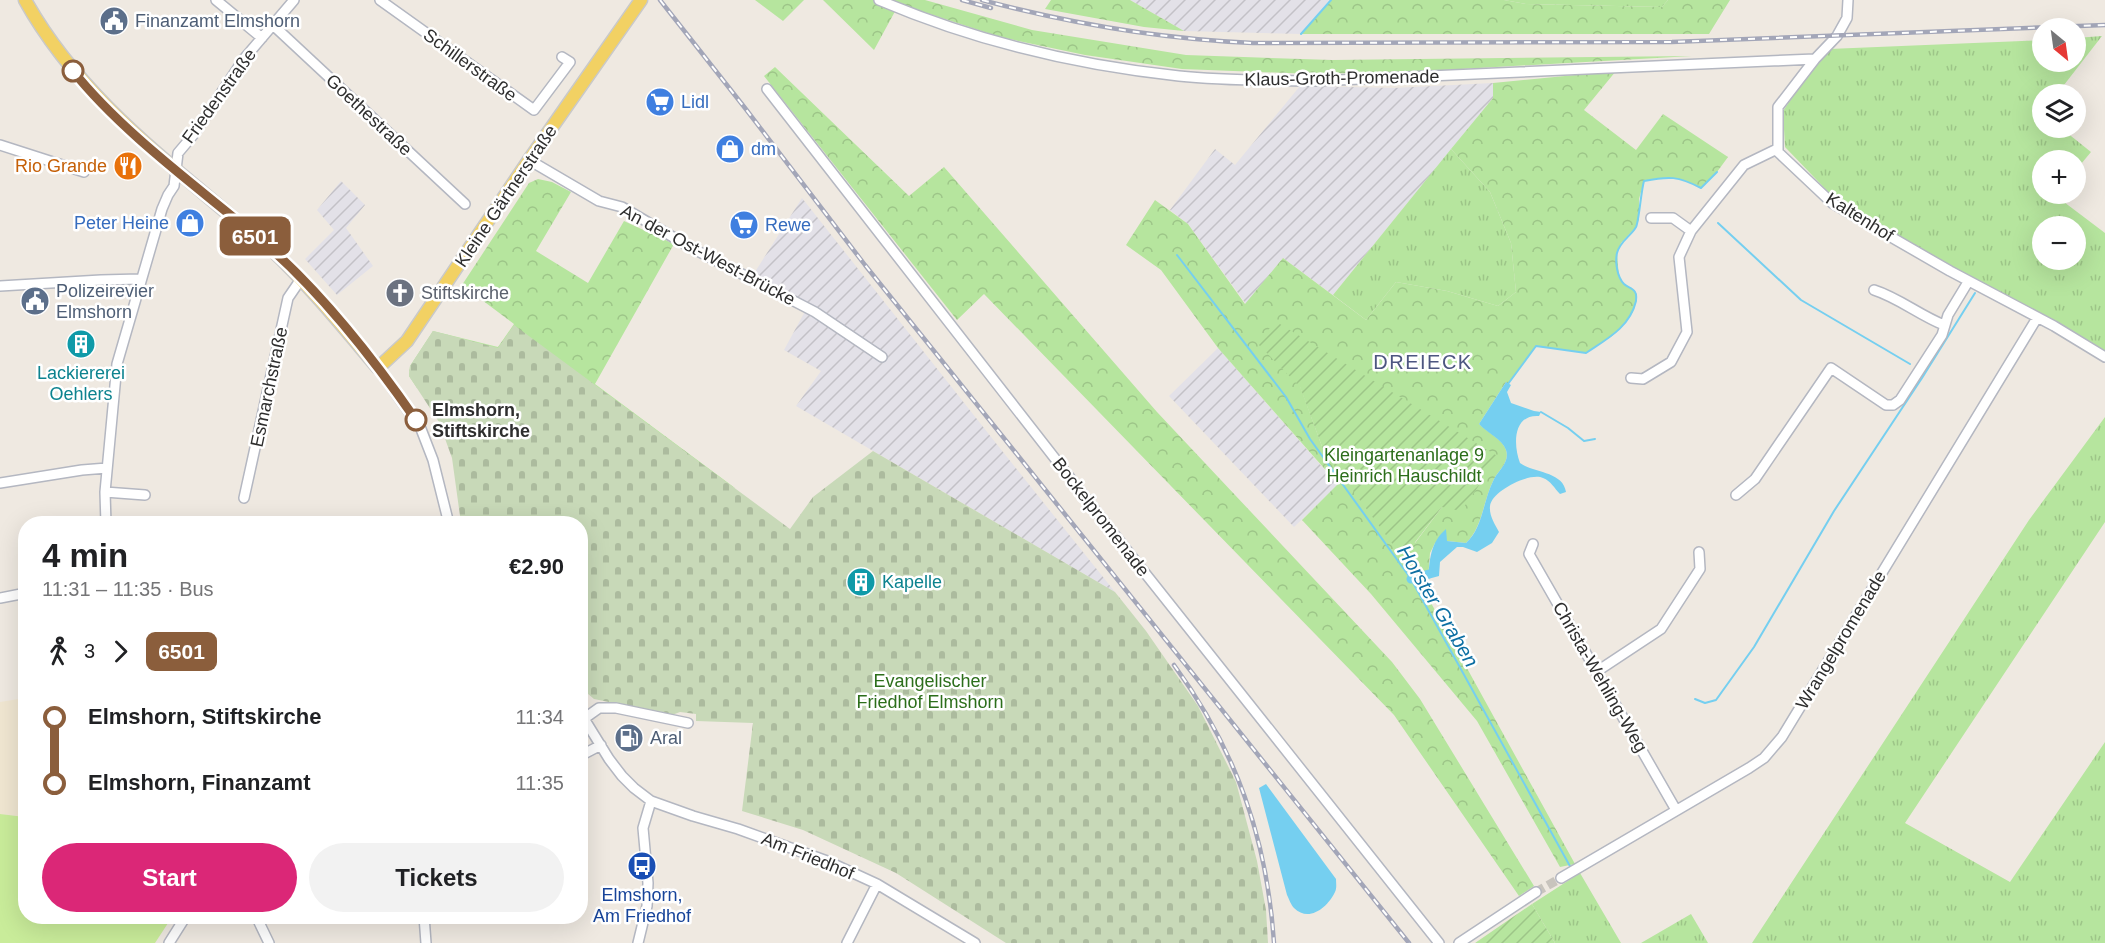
<!DOCTYPE html>
<meta charset="utf-8">
<style>
:root{--surface:#fff;--page:#f2f2f2;--text:#202124;--muted:#757577;--accent:#db2777}
body{margin:0;font-family:Helvetica,sans-serif;background:var(--page);color:var(--text);height:100vh;display:flex;flex-direction:column;font-size:22px;white-space:nowrap}
*{box-sizing:border-box;margin:0}
p{font-size:20px;color:var(--muted)}
.icon{flex:none;width:33px;height:33px;fill:none;stroke:currentColor;stroke-width:2;stroke-linecap:round;stroke-linejoin:round}
.map{position:relative;flex:1;overflow:hidden}
.panel{position:absolute;left:18px;top:516px;width:570px;height:408px;display:flex;flex-direction:column;background:var(--surface);border-radius:24px;box-shadow:0 6px 24px #0002}
.panel>*{flex:none}
.badge{padding:0 12px;border-radius:9px;font-size:21px;line-height:39px}
.needle{width:39px;rotate:151deg}
.controls{position:absolute;left:2032px;top:18px;display:grid;gap:12px}
.controls a{display:grid;place-items:center;width:54px;height:54px;border-radius:50%;background:var(--surface);box-shadow:0 6px 24px #0002;font-size:30px}
.map>.badge{position:absolute;translate:-50% -50%;box-shadow:0 0 0 3px #fff}
.legs{display:flex;align-items:center;gap:9px;height:66px;padding:0 24px;font-size:20px}
.legs p{margin-inline-start:auto}
.overview{display:flex;align-items:center;justify-content:space-between;height:102px;padding:0 24px}
h1{font-size:33px;font-weight:700;line-height:45px}
.cta{display:flex;gap:12px;margin-top:auto;padding:12px 24px}
.cta a{flex:1;height:69px;border-radius:36px;background:var(--accent);color:#fff;font-size:24px;font-weight:700;line-height:69px;text-align:center}
.cta a+a{background:var(--page);color:var(--text)}
ul{padding:0 24px;list-style:none}
li{display:flex;align-items:center;gap:21px;height:66px;font-size:22px}
li i{display:grid;place-items:center;width:9px;height:100%;margin:0 8px;background:currentColor}
li i::after{content:'';width:15px;height:15px;margin:-8px;border:4px solid;border-radius:50%;background:var(--surface)}
li p{margin-inline-start:auto}
li:first-child i{background:linear-gradient(#0000 50%,currentColor 0)}
li:last-child i{background:linear-gradient(currentColor 50%,#0000 0)}
.map>svg:first-child{display:block}
</style>
<div class="map">
<svg width="2105" height="943" viewBox="0 0 2105 943">
<defs>
<pattern id="industrial-furrows" width="10" height="10" patternUnits="userSpaceOnUse" patternTransform="scale(1.5)"><rect width="10" height="10" fill="#e3e1e8"/><path d="M-1 1l2-2M0 10L10 0M9 11l2-2" fill="none" stroke="#c3c1c7"/></pattern>
<pattern id="grass-tufts" width="24" height="20" patternUnits="userSpaceOnUse" patternTransform="scale(1.5)"><rect width="24" height="20" fill="#b6e59e"/><path d="M3 7l-1-3M5 7V3M7 7l1-3M15 17l-1-3M17 17v-4M19 17l1-3" fill="none" stroke="#9dc588"/></pattern>
<pattern id="forest-crowns" width="20" height="18" patternUnits="userSpaceOnUse" patternTransform="scale(1.5)"><rect width="20" height="18" fill="#b6e59e"/><path d="M2 6a3 3 0 1 1 6 0M12 15a3 3 0 1 1 6 0" fill="none" stroke="#9dc588"/></pattern>
<pattern id="cemetery-stones" width="16" height="16" patternUnits="userSpaceOnUse" patternTransform="scale(1.5)"><rect width="16" height="16" fill="#c8d9b8"/><path d="M2 7V4a2 2 0 0 1 4 0v3zM10 15v-3a2 2 0 0 1 4 0v3z" fill="#acbb9e"/></pattern>
<pattern id="garden-furrows" width="10" height="10" patternUnits="userSpaceOnUse" patternTransform="scale(1.5)"><rect width="10" height="10" fill="#b6e59e"/><path d="M-1 1l2-2M0 10L10 0M9 11l2-2" fill="none" stroke="#9dc588"/></pattern>
</defs>
<rect width="100%" height="100%" fill="#efe9e1"/>
<path fill="url(#industrial-furrows)" d="M1130 0H1331L1301 34 1184 31Z
M1493 83V98L1333 295 1283 258 1246 304 1188 224 1170 210 1215 149 1235 165 1300 86 1394 88Z
M341 181 365 205 346 228 373 266 337 295 305 259 334 230 317 210Z
M802 198 999 447 1115 592 796 406 821 371 784 350 809 304 753 275Z
M1218 348 1338 485 1294 527 1169 396Z"/>
<path fill="#f0e6d1" d="M25 698V817L0 814V702Z"/>
<path fill="url(#grass-tufts)" fill-rule="evenodd" d="M1504 0H1668L1662 7 1526 4Z
M2102 36 2057 94H2043V128H2061L2091 152 2076 170V160H2043V194H2057L2056 196 2105 233V353L1947 265 1836 200 1785 147 1783 111 1808 74 1829 49 2043 40V62H2076V38ZM2043 226H2076V260H2043Z
M1451 149 1490 192 1511 243 1516 292 1498 306 1447 291 1396 282 1366 320 1333 295Z
M2105 417V522L1905 823 2010 882 2105 742V943H1752L2029 520Z
M1580 873 1621 943H1555L1532 904Z
M1691 914 1708 943H1641Z"/>
<path fill="url(#forest-crowns)" fill-rule="evenodd" d="M755 0H804L783 21Z
M823 0H925L1032 30 1186 55 1332 60 1692 56 1426 71 1313 74 1182 69 1085 55 1000 37 899 4 874 50Z
M1051 0H1130L1184 31 1144 27 1045 9Z
M1331 0H1504L1526 4 1662 7 1668 0H1730L1709 34H1301Z
M775 67 909 196 944 167 1157 412 1392 662 1420 699 1534 886 1519 896 1394 715 984 294 957 320 764 76Z
M1616 71 1584 110 1636 150 1663 114 1728 157 1717 172 1701 188C1678 176 1669 176 1644 181L1639 199V220L1635 228 1621 243 1617 253 1619 278 1624 284 1635 291 1637 295 1633 312 1622 327 1612 336 1586 353 1536 346 1508 384 1506 382 1479 424C1487 432 1503 440 1506 450 1510 462 1499 470 1494 479 1483 500 1483 527 1466 543L1447 541 1435 543 1430 553 1428 579 1420 583 1575 864 1560 867 1477 721 1371 594 1302 520 1338 484 1218 348 1161 270 1126 245 1155 200 1188 224 1245 304 1283 258 1366 320 1396 282 1447 291 1498 306 1516 292 1511 243 1490 192 1451 149 1493 98V83ZM1300 386 1442 507 1415 543 1324 452Z
M538 179 552 182 571 192 536 251 588 283 624 221 674 244 595 384 735 488 417 388 409 376 410 366 433 331 498 347 514 324 462 285 529 183Z"/>
<path fill="url(#cemetery-stones)" d="M514 325 790 529 813 497 873 451 1115 592 1146 631 1198 706 1236 782 1257 861 1266 910 1268 943H1006L896 873 803 830 742 811 753 723 696 721V714L680 712 672 715 594 699 581 688 580 524 461 523 452 458 439 422 409 376 410 366 433 331 498 348Z"/>
<path fill="url(#garden-furrows)" d="M1275 321 1499 457 1461 511 1442 507 1403 558 1324 452 1300 387 1258 344Z
M1532 904 1555 943H1475Z"/>
<path fill="#c9ec9a" d="M0 814 25 817 26 916 172 917 155 943H0Z"/>
<path fill="#75cff0" d="M1506 382 1511 385 1507 392 1511 403 1534 411 1541 412 1539 416C1513 414 1513 445 1520 463 1533 473 1563 471 1566 492L1560 494C1554 488 1551 481 1543 478 1530 472 1492 491 1490 506 1489 516 1495 524 1499 532L1492 543 1477 552 1463 547H1457L1440 562 1439 576 1428 579C1430 559 1430 543 1446 529L1447 541 1466 543C1483 528 1483 500 1494 479 1499 470 1510 462 1506 450 1502 439 1487 433 1479 424Z
M1266 784 1336 879C1336 883 1337 888 1335 892 1328 907 1309 923 1294 908 1291 905 1289 899 1287 895L1259 788Z"/>
<g fill="none" stroke-linecap="round" stroke-linejoin="round">
<path stroke="#75cff0" stroke-width="2" d="M1301 34 1331 0
M1718 223 1801 300 1910 364
M1177 255 1286 397 1310 439 1411 579 1571 868
M1508 384 1536 346 1586 353C1607 339 1630 327 1636 301 1636 297 1637 295 1635 292 1633 288 1627 287 1624 284 1617 277 1615 262 1617 253 1620 241 1631 236 1636 227 1639 221 1641 191 1644 181 1669 176 1678 176 1701 188L1717 172
M1541 412 1568 428 1584 441 1595 439
M1695 699 1705 703 1716 700 1754 647 1834 511 1922 378 1975 293"/>
<path stroke="#75cff0" stroke-width="9" d="M1411 579 1429 574"/>
<path stroke="#c8c4bd" stroke-width="9" stroke-dasharray="9 4.5" stroke-linecap="butt" d="M1536 892 1561 878"/>
<g stroke="#b4b7c1" stroke-width="12">
<path id="minor" d="M216 0 262 38
M380 0 534 110 570 62 562 57
M879 0C975 41 1075 65 1179 76 1224 81 1270 80 1315 81L1815 59
M1848 0 1847 18 1837 36 1815 59 1778 107V152L1832 203 1950 271 2054 326 2105 357
M274 26 465 204
M767 89 1106 524 1439 943
M0 145 84 172
M529 160 599 201 622 207 688 246 815 312 882 357
M1651 218H1673L1691 231
M0 286 101 280 140 279
M1874 290C1899 298 1919 315 1944 325
M378 368 421 429 433 460 449 524
M1631 378 1643 379 1671 362 1687 332 1679 257 1691 231 1744 165 1777 149
M0 483 82 470 107 468
M105 492 145 495
M1736 495 1755 479 1831 368 1886 405H1893L1900 400 1942 335 1948 315 1968 282
M244 498 288 298 301 279
M106 524 105 492 117 364 162 209 168 195 174 186 178 153 194 134 243 60 294 0
M1533 544 1529 554 1676 810
M0 598 26 593
M1596 672 1661 629 1700 569 1699 552
M580 712 609 759 622 776 634 788 651 801 693 816 738 829 827 861 877 884 975 943
M585 718 599 708H616L688 723
M580 756 601 745
M1561 878 1749 768 1764 758 1782 737 2037 318
M256 916 269 943
M424 916 426 943
M169 943 186 916
M638 943 647 906 648 883 643 828 651 801
M847 943 877 884
M1459 943 1536 892"/>
</g>
<g stroke="#c9c9c9" stroke-width="15">
<path id="major" d="M25 0C75 90 155 152 232 217 245 228 259 238 271 249 310 286 344 328 378 368L407 341 529 160 641 0"/>
</g>
<use href="#minor" stroke="#fff" stroke-width="9"/>
<use href="#major" stroke="#f2d163" stroke-width="12"/>
<g stroke="#a3a6b8" stroke-width="4.5">
<path id="rail" d="M660 0 745 108 865 265 1409 943
M962 0 991 8
M982 0C1072 24 1161 39 1253 43L1672 42 2105 25
M1174 665C1236 750 1267 838 1274 943"/>
</g>
<use href="#rail" stroke="#fff" stroke-width="2" stroke-dasharray="7" stroke-linecap="butt"/>
</g>
<g fill="none" stroke-linecap="round" stroke-linejoin="round">
<g stroke="#fff" stroke-width="14">
<path id="line-1" d="M73 71C125 136 205 192 269 247 322 294 375 361 416 420"/>
</g>
<use href="#line-1" stroke="#8b5e3c" stroke-width="9"/>
</g>
<defs>
<g id="civic-disc" transform="scale(1.5)"><circle r="9.5" fill="#5c6f8a" stroke="#fff"/><path d="M-.6-6.5H3V-4.5H.6V-3L4-1V1h2V6H-6V1h2V-1L-.6-3ZM-1.2 2.5V6h2.4V2.5Z" fill="#fff"/></g>
<g id="supermarket-disc" transform="scale(1.5)"><circle r="9.5" fill="#3f7fe0" stroke="#fff"/><path d="M-6-5.5h2.5l.6 2H6L4.5 2H-2.5L-4.4-4H-6ZM-1.5 3.2a1.3 1.3 0 1 0 .1 0ZM3 3.2a1.3 1.3 0 1 0 .1 0Z" fill="#fff"/></g>
<g id="shop-disc" transform="scale(1.5)"><circle r="9.5" fill="#3f7fe0" stroke="#fff"/><path d="M-5-2.5h2.3a2.7 3.5 0 0 1 5.4 0H5L5.5 6h-11ZM-1.5-2.5h3a1.5 2.3 0 0 0-3 0Z" fill="#fff"/></g>
<g id="restaurant-disc" transform="scale(1.5)"><circle r="9.5" fill="#e8710a" stroke="#fff"/><path d="M-5-6h1v4h1v-4h1v4h1v-4h1v5L-1.5 .5V6h-2V.5L-5-1ZM5-6V6H3V1.5H1.5Q1.5-4 5-6Z" fill="#fff"/></g>
<g id="church-disc" transform="scale(1.5)"><circle r="9.5" fill="#6b7280" stroke="#fff"/><path d="M-1.2-6h2.4v3.5h3.3v2.4h-3.3V6h-2.4V-.1h-3.3v-2.4h3.3Z" fill="#fff"/></g>
<g id="building-disc" transform="scale(1.5)"><circle r="9.5" fill="#0f9aa8" stroke="#fff"/><path d="M-4-6H4V6H1V3H-1V6H-4ZM-2.5-4.3h1.7v1.8h-1.7ZM.8-4.3h1.7v1.8H.8ZM-2.5-1h1.7V.8h-1.7ZM.8-1h1.7V.8H.8Z" fill="#fff"/></g>
<g id="fuel-disc" transform="scale(1.5)"><circle r="9.5" fill="#5c6f8a" stroke="#fff"/><path d="M-5.5-6h7V0h2V4h1.3V-2.5L3-4.5l.8-.8L6-3V5H2.5V1h-1V6h-7ZM-4.2-4.7v3.2H.2V-4.7Z" fill="#fff"/></g>
<g id="bus-disc" transform="scale(1.5)"><circle r="9.5" fill="#1a4fb4" stroke="#fff"/><path d="M-5-6H5V4H4V6H2V4H-2V6H-4V4H-5ZM-3.5-4V0h7V-4ZM-3.5 1.2v1.5H-2V1.2ZM2 1.2v1.5H3.5V1.2Z" fill="#fff"/></g>
</defs>
<g fill-rule="evenodd">
<use href="#civic-disc" x="114" y="21"/>
<use href="#supermarket-disc" x="660" y="102"/>
<use href="#shop-disc" x="730" y="149"/>
<use href="#restaurant-disc" x="128" y="166"/>
<use href="#shop-disc" x="190" y="223"/>
<use href="#supermarket-disc" x="744" y="225"/>
<use href="#church-disc" x="400" y="293"/>
<use href="#civic-disc" x="35" y="301"/>
<use href="#building-disc" x="81" y="344"/>
<use href="#building-disc" x="861" y="582"/>
<use href="#fuel-disc" x="629" y="738"/>
<use href="#bus-disc" x="642" y="866"/>
</g>
<g fill="#fff" stroke="#8b5e3c" stroke-width="3">
<circle cx="73" cy="71" r="10"/>
<circle cx="416" cy="420" r="10"/>
</g>
<g text-anchor="middle" stroke-width="5" stroke-linejoin="round" paint-order="stroke">
<g font-size="18" fill="#4e5e75" stroke="#fff" text-anchor="start">
<text x="135" y="27">Finanzamt Elmshorn</text>
<text x="56" y="297">Polizeirevier<tspan x="56" dy="21">Elmshorn</tspan></text>
<text x="650" y="744">Aral</text>
</g>
<g font-size="18" fill="#2e2e2e" stroke="#fff">
<text transform="translate(470 65) rotate(36)" y="6">Schillerstraße</text>
<text transform="translate(1342 78) rotate(-1)" y="6">Klaus-Groth-Promenade</text>
<text transform="translate(219 96) rotate(-54)" y="6">Friedenstraße</text>
<text transform="translate(369 115) rotate(43)" y="6">Goethestraße</text>
<text transform="translate(506 196) rotate(-56)" y="6">Kleine Gärtnerstraße</text>
<text transform="translate(1860 217) rotate(32)" y="6">Kaltenhof</text>
<text transform="translate(708 255) rotate(28)" y="6">An der Ost-West-Brücke</text>
<text transform="translate(269 387) rotate(-78)" y="6">Esmarchstraße</text>
<text transform="translate(1101 517) rotate(52)" y="6">Bockelpromenade</text>
<text transform="translate(1841 640) rotate(-59)" y="6">Wrangelpromenade</text>
<text transform="translate(1600 677) rotate(60)" y="6">Christa-Wehling-Weg</text>
<text transform="translate(808 856) rotate(22)" y="6">Am Friedhof</text>
</g>
<g font-size="18" fill="#366cbe" stroke="#fff" text-anchor="start">
<text x="681" y="108">Lidl</text>
<text x="751" y="155">dm</text>
<text x="169" y="229" text-anchor="end">Peter Heine</text>
<text x="765" y="231">Rewe</text>
</g>
<g font-size="18" fill="#c56008" stroke="#fff" text-anchor="end">
<text x="107" y="172">Rio Grande</text>
</g>
<g font-size="18" fill="#5b616d" stroke="#fff" text-anchor="start">
<text x="421" y="299">Stiftskirche</text>
</g>
<g font-size="18" fill="#0d838f" stroke="#fff">
<text x="81" y="379">Lackiererei<tspan x="81" dy="21">Oehlers</tspan></text>
<text x="882" y="588" text-anchor="start">Kapelle</text>
</g>
<g font-size="18" font-weight="bold" fill="#2e2e2e" stroke="#fff" text-anchor="start">
<text x="432" y="416">Elmshorn,<tspan x="432" dy="21">Stiftskirche</tspan></text>
</g>
<g font-size="18" fill="#2c6e1b" stroke="#fff">
<text x="1404" y="461">Kleingartenanlage 9<tspan x="1404" dy="21">Heinrich Hauschildt</tspan></text>
<text x="930" y="687">Evangelischer<tspan x="930" dy="21">Friedhof Elmshorn</tspan></text>
</g>
<g font-size="18" fill="#164399" stroke="#fff">
<text x="642" y="901">Elmshorn,<tspan x="642" dy="21">Am Friedhof</tspan></text>
</g>
<g font-size="20" letter-spacing="1.5" fill="#4d5680" stroke="#fff">
<text x="1423" y="369">DREIECK</text>
</g>
<g font-size="20" font-style="italic" fill="#0d6fa3" stroke="#fff">
<text transform="translate(1438 606) rotate(59)" y="7">Horster Graben</text>
</g>
</g>
</svg>
<div class="controls">
<a><svg class="needle" viewBox="-14 -14 28 28"><path d="M0-13l5 13h-10z" fill="#e53935"/><path d="M0 13l5-13h-10z" fill="#757577"/></svg></a>
<a><svg class="icon" aria-label="layers" viewBox="0 0 24 24"><path d="M12 4l9 5-9 5-9-5zM3 14l9 5 9-5"/></svg></a>
<a>+</a>
<a>−</a>
</div>
<b class="badge" style="left:255px;top:236px;background:#8b5e3c;color:#fff">6501</b>
<section class="panel">
<div class="overview"><div><h1>4 min</h1><p>11:31 – 11:35 · Bus</p></div><b>€2.90</b></div>
<div class="legs"><svg class="icon" aria-label="walk" viewBox="0 0 24 24"><circle cx="13" cy="4" r="2"/><path d="M13 8l-2 6 4 7M11 14l-3 7M7 12l3-4h3l4 4"/></svg>3<svg class="icon" aria-label="forward" viewBox="0 0 24 24"><path d="M9 5l7 7-7 7"/></svg><b class="badge" style="background:#8b5e3c;color:#fff">6501</b></div>
<ul>
<li><i style="color:#8b5e3c"></i><b>Elmshorn, Stiftskirche</b><p>11:34</p></li>
<li><i style="color:#8b5e3c"></i><b>Elmshorn, Finanzamt</b><p>11:35</p></li>
</ul>
<div class="cta"><a>Start</a><a>Tickets</a></div>
</section>
</div>
